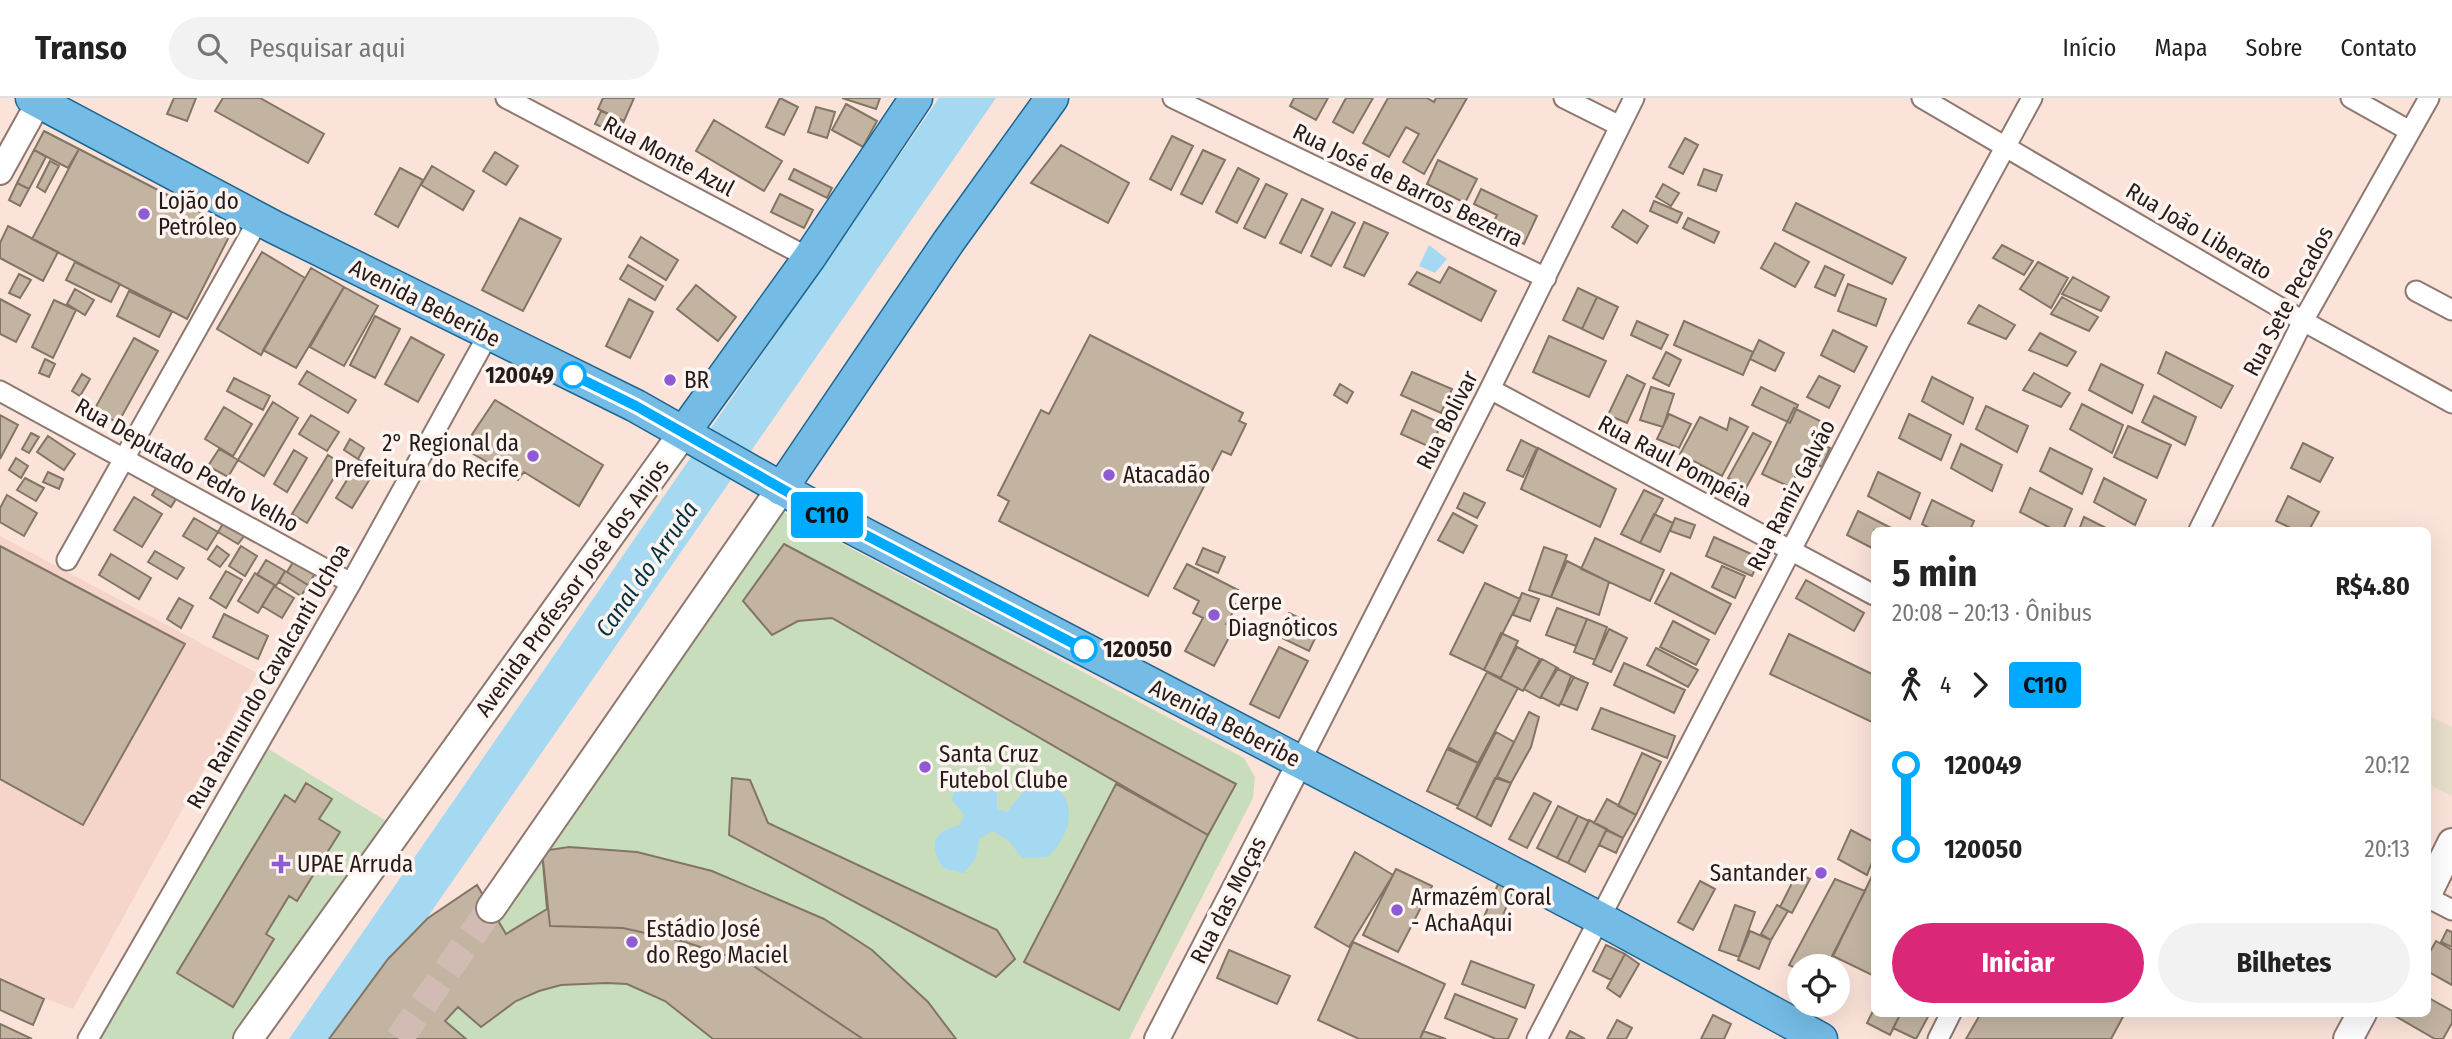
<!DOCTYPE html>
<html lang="pt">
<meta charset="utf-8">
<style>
:root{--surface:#fff;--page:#f2f2f2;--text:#222;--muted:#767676;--line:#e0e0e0;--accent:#db2777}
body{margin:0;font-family:"Fira Sans Condensed",sans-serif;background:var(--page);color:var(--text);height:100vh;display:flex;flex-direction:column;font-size:26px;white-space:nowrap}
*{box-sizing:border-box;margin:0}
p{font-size:23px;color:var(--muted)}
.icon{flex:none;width:38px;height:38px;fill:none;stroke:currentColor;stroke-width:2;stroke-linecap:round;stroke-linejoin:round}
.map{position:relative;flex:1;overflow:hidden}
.panel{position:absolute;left:1871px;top:429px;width:560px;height:490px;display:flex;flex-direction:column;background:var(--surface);border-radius:10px;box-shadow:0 7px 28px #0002}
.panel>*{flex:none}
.badge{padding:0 14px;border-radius:5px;font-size:24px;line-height:46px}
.controls{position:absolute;left:1787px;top:856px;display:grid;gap:14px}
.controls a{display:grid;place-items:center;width:63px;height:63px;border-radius:50%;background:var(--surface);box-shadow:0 7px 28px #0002;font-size:35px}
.map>.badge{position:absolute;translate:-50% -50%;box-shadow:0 0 0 4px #fff}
.legs{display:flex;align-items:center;gap:10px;height:77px;padding:0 21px;font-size:23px}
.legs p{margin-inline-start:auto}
.overview{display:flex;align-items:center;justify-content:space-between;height:119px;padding:0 21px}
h1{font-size:38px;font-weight:700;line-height:52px}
.cta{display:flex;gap:14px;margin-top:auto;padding:14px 21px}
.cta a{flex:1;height:80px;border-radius:42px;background:var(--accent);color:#fff;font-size:28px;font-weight:700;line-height:80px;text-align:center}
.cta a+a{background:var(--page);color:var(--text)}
ul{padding:0 21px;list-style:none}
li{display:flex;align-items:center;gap:24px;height:84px;font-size:26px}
li i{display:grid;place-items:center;width:10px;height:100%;margin:0 9px;background:currentColor}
li i::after{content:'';width:18px;height:18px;margin:-9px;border:5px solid;border-radius:50%;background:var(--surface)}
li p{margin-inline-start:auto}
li:first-child i{background:linear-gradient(#0000 50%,currentColor 0)}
li:last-child i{background:linear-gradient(currentColor 50%,#0000 0)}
header{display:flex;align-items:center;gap:42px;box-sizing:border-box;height:98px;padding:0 35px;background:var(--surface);border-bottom:2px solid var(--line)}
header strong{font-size:33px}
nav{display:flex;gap:38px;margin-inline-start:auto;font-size:24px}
.search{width:490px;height:63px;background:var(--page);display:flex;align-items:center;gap:18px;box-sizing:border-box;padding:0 24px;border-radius:38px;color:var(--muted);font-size:26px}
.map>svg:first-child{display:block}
</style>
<header>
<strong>Transo</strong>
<div class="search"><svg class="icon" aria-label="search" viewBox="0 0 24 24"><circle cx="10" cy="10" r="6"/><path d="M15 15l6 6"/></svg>Pesquisar aqui</div>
<nav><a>Início</a><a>Mapa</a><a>Sobre</a><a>Contato</a></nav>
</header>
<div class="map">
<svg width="2452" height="941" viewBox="0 0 2452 941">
<rect width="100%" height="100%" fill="#fce3da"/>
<path fill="#f5d5c9" d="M0 438 257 575 73 911 0 884Z"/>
<path fill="#e7dfc9" d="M2427 617 2452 629V698L2427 685Z"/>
<path fill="#c8ddbb" d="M781 413 1244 660 1255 679 1253 700 1129 941H329L388 861 428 820 477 787 495 819Z
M262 647 388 724 236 941H99Z"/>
<path fill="#a4d9f1" d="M939 0H996L343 941H289Z
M1429 147 1447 161 1435 175 1419 168Z
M973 678 988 683 997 692V711L1007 714 1029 687 1047 682C1080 702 1072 735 1048 759L1022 760 1008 742 992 733 979 741 976 760 964 775 943 770C928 746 933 733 960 727L964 717 952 702 954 692Z"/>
<path fill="#c3b4a2" stroke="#837565" stroke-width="2" d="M174 0H196L187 23 167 16Z
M223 0H260L324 36 308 65 215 13Z
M603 0H634L624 23 598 11Z
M780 0 798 9 784 37 766 29Z
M842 0H880L876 11Z
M1294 0H1328L1316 22 1290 8Z
M1346 0H1373L1353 35 1333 24Z
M1388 0H1427L1434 4 1436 0H1467L1424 76 1403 64 1419 36 1406 29 1389 59 1363 45Z
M846 6 877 23 863 49 832 32Z
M816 9 835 14 827 40 808 34Z
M601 13 624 23 618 36 595 26Z
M714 22 782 63 764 93 696 53Z
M44 33 79 51 68 70 34 52Z
M1172 38 1193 48 1171 92 1150 81Z
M1685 40 1698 47 1683 76 1669 69Z
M1061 47 1129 85 1108 125 1031 85Z
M79 51 233 131 187 221 32 141Z
M34 52 46 59 29 91 17 85Z
M1203 52 1225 62 1202 106 1181 96Z
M495 54 518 68 506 87 483 73Z
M1438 62 1477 81 1465 105 1427 86Z
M50 63 59 68 45 94 37 89Z
M432 68 474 93 463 112 421 87Z
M400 70 423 82 398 129 375 116Z
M1238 70 1259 81 1237 125 1216 114Z
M794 71 832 90 827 100 789 81Z
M1704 71 1722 77 1716 93 1698 87Z
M17 85 29 91 20 108 9 102Z
M1266 86 1287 96 1265 140 1244 130Z
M1663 86 1679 95 1671 108 1656 99Z
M1481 91 1537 118 1524 146 1491 130 1497 117 1474 106Z
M780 96 813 112 804 130 771 114Z
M1302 101 1323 111 1301 155 1280 145Z
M1654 103 1682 115 1677 125 1650 113Z
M1796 105 1906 160 1892 186 1783 132Z
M1623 112 1648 128 1637 145 1612 129Z
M1332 114 1355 125 1331 168 1311 158Z
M520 120 561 141 523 213 482 192Z
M1688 120 1719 134 1714 145 1683 130Z
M1364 124 1388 135 1364 178 1344 169Z
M8 128 58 154 43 183 0 160V145Z
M641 139 678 162 666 182 629 159Z
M1775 145 1809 164 1795 189 1761 170Z
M2002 147 2033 163 2024 177 1993 160Z
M262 154 305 180 261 257 217 231Z
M75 164 120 186 111 204 66 182Z
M2038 164 2068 180 2051 210 2020 191Z
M628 167 663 188 655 202 620 181Z
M1825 168 1844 177 1835 198 1815 189Z
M1449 169 1496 193 1481 223 1409 186 1417 174 1440 185Z
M311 170 344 189 296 270 263 252Z
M19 176 31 182 20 200 9 195Z
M2073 179 2109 199 2101 213 2062 196Z
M1848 186 1886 201 1876 228 1838 213Z
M696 187 736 219 718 243 677 211Z
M344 189 378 208 344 268 310 249Z
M1578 190 1597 199 1582 231 1563 222Z
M75 191 94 202 85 217 67 206Z
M129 193 172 214 159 239 117 218Z
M1597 199 1618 209 1603 241 1582 231Z
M2062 199 2098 219 2089 233 2051 216Z
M0 201 30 217 16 244 0 236Z
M629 201 653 214 630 260 606 248Z
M54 202 76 212 53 260 32 249Z
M1979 207 2015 227 2006 241 1968 225Z
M375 218 400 231 375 280 350 267Z
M1637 223 1668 237 1661 251 1631 237Z
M1684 223 1753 254 1743 277 1674 247Z
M1833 232 1867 249 1854 274 1821 257Z
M2040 235 2076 254 2067 268 2029 252Z
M1090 237 1243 315 1239 323 1246 326 1231 357 1222 353 1148 498 999 423 1009 403 998 397 1041 312 1049 316Z
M1549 238 1606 263 1589 299 1533 274Z
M411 239 444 257 418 304 385 286Z
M134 240 158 253 118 325 94 312Z
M1759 242 1784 255 1775 273 1750 261Z
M1666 254 1681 262 1669 288 1653 280Z
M2166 254 2233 288 2221 310 2158 275Z
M45 261 55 266 49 279 39 275Z
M2101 266 2143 287 2132 315 2089 292Z
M307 273 356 302 348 315 299 286Z
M1412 274 1452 291 1441 315 1401 297Z
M2034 275 2070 295 2061 309 2023 292Z
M82 276 90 281 80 298 72 293Z
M1627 277 1645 286 1627 325 1608 317Z
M1819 278 1840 288 1829 310 1807 299Z
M1932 279 1973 300 1963 326 1922 303Z
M234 280 270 298 263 312 227 293Z
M1340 286 1353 294 1347 305 1334 297Z
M1651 289 1674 296 1663 329 1640 322Z
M1761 289 1798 307 1790 325 1752 307Z
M2154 298 2196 319 2185 347 2142 324Z
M495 302 603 367 579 408 524 374 518 382 463 350Z
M273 304 298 320 264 378 238 362Z
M2082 306 2123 327 2112 355 2070 331Z
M1986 308 2028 328 2017 354 1976 331Z
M224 309 252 326 233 358 205 341Z
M1794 310 1822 324 1790 389 1762 376Z
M1412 312 1442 326 1430 349 1401 336Z
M1669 316 1691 326 1679 350 1657 341Z
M1909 316 1951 337 1941 362 1899 340Z
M0 317 18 327 0 361Z
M311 317 339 334 327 353 299 336Z
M1700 319 1727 332 1730 320 1748 329 1722 378 1680 356Z
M2128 328 2171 347 2157 380 2114 359Z
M31 335 39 339 29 355 22 351Z
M1753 335 1771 344 1746 390 1728 380Z
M48 338 75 356 64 372 37 354Z
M350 341 364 350 358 361 344 352Z
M1521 342 1537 350 1523 379 1507 372Z
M1813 342 1830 350 1822 369 1804 361Z
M2303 345 2333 360 2320 384 2291 370Z
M1961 346 2002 367 1992 393 1951 370Z
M1538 350 1616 391 1600 429 1521 391Z
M2050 350 2092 371 2082 396 2040 373Z
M219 351 238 362 228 379 208 368Z
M294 352 307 360 287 394 274 386Z
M328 357 342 366 307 425 292 416Z
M16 360 28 368 21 380 9 372Z
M359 362 376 371 352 410 336 400Z
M48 374 63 381 59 391 43 384Z
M1878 374 1920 395 1910 421 1868 398Z
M25 380 44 390 36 403 17 392Z
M2104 380 2146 402 2135 427 2094 404Z
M160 384 179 396 171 409 152 397Z
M2030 390 2072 411 2063 432H2054L2020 414Z
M1644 392 1663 401 1640 445 1621 436Z
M1464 395 1485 405 1477 420 1457 410Z
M7 397 37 415 24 438 0 424V410Z
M2288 398 2319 414 2309 432H2295L2276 423Z
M134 399 162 416 142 449 114 432Z
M1932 402 1974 423 1970 432H1933L1922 426Z
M1858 413 1895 432H1874V451L1847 437Z
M1453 415 1477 428 1463 455 1438 442Z
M1654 416 1673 425 1660 454 1640 445Z
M2084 419 2110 432H2079Z
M194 420 218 434 207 452 183 438Z
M1675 420 1695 427 1690 440 1670 433Z
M224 424 245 437 238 446 218 434Z
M1714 439 1760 460 1752 478 1706 458Z
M1595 440 1664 472 1650 503 1581 471Z
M784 446 1236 686 1208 737 832 520 798 523 772 537 743 503Z
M0 448 185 546 83 727 0 681Z
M217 448 229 457 220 469 208 461Z
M241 448 257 458 245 478 229 468Z
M1544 449 1567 457 1551 499 1529 492Z
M1203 450 1225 459 1218 475 1196 466Z
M155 453 184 470 177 481 148 464Z
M111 456 151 480 139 501 99 477Z
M295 461 316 474 308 487 287 474Z
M266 462 285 473 276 488 257 477Z
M1567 463 1609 484 1599 517 1551 499Z
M1187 466 1238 492 1232 504 1237 507 1226 526 1234 530 1214 568 1185 553 1203 520 1193 515 1199 503 1174 490Z
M1722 468 1745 478 1735 500 1712 489Z
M226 473 242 482 226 510 210 500Z
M285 473 308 487 301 498 279 484Z
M255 475 275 487 258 515 238 503Z
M1671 475 1731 506 1715 536 1655 505Z
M1806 482 1864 515 1854 533 1796 500Z
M1485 485 1520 501 1484 572 1450 556Z
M274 488 294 500 282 520 262 508Z
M1522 495 1539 501 1530 523 1513 517Z
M179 500 193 508 181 530 167 521Z
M1557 510 1587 521 1576 548 1546 537Z
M1289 515 1320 530 1309 553 1278 538Z
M224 516 268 538 258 561 213 539Z
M1587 521 1607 529 1595 562 1574 554Z
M1673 523 1709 542 1696 567 1660 549Z
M1609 531 1627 540 1611 574 1593 566Z
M1501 535 1518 543 1501 580 1484 572Z
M1789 536 1874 577V625L1770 576Z
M1279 549 1308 563 1279 620 1250 606Z
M1517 549 1540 561 1523 593 1500 581Z
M1656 550 1698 572 1688 589 1647 567Z
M1542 561 1558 570 1540 600 1524 591Z
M1624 565 1685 592 1674 615 1614 587Z
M1556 570 1574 579 1559 608 1541 599Z
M1487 574 1518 590 1478 665 1448 649Z
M1571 578 1588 585 1577 612 1561 606Z
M1601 610 1675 638 1667 660 1592 631Z
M1529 614 1539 619 1531 649 1511 685 1497 679Z
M1496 634 1514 644 1476 720 1457 710Z
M1447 651 1478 665 1458 708 1427 693Z
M1642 655 1661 664 1636 717 1618 708Z
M732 680 750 682 768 725 997 832 1015 861 996 879 729 737Z
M1495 680 1511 685 1491 728 1476 720Z
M306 685 332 701 319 721 340 734 297 803 289 798 266 836 274 841 233 909 177 875 285 697 295 704Z
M1116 686 1208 737 1119 912 1024 864Z
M1534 695 1551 704 1527 750 1509 741Z
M1607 701 1636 717 1623 740 1594 725Z
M1558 708 1578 718 1557 760 1537 750Z
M1578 718 1589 723 1568 765 1557 760Z
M1589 722 1607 731 1585 774 1568 765Z
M1606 732 1623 740 1616 755 1599 747Z
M1851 732 1874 744V759L1867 777 1838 761Z
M569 749 637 754 712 773 824 821 872 852 928 904 956 941H713L665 903 627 886 606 885 561 887 539 893 516 903 481 929 458 909 445 923 466 941H329L388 861 428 820 477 787 506 836 547 811 542 753Z
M569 749 637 754 712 773 824 821 872 852 928 904 956 941H863L749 865 685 844 623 830 550 828 542 753Z
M1355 754 1393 777 1349 849 1315 829Z
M1396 771 1432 788 1398 854 1363 837Z
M1874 774V878L1833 858Z
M1797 775 1810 781 1792 815 1780 809Z
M1835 781 1865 793 1827 868H1799V872L1789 867Z
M1700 783 1715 791 1693 832 1678 824Z
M1498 786 1513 792 1500 825 1484 819Z
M1735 807 1755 814 1739 859 1719 852Z
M1777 807 1788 813 1771 842 1761 836Z
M2447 832 2452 834V849L2441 844Z
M1750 833 1771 842 1759 871 1738 862Z
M2436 843 2452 852V887L2427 873V859Z
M1353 844 1445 886 1420 941H1359L1318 922Z
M1606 847 1625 856 1611 882 1593 873Z
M1229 852 1290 878 1277 906 1217 880Z
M1625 856 1639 866 1620 899 1607 890Z
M1471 863 1534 887 1525 910 1462 886Z
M0 881 44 901 33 927 0 912Z
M1455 896 1517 921 1508 941H1496L1445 920Z
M2427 899 2452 913V925L2443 941H2435L2390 915H2427Z
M1874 911V915H1901L1890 937 1867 925Z
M1901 915H1930L1916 941 1893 930Z
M1981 915H2125L2111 941H1966Z
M1713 917 1731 926 1724 941H1701Z
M1617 922 1632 930 1626 941H1607Z
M0 926 32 941H0Z
M1423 933 1446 941H1420Z
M1570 933 1585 941H1566Z"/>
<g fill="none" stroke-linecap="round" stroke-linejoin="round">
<path stroke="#d1bbb3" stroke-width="28" stroke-dasharray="28 14" stroke-linecap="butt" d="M399 941 491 810"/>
<g stroke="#8e7870" stroke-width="23">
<path id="minor" d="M506 0 809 160
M1173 0 1546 180
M1564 0 1620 28
M1922 0 2303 223 2452 305
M2351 0 2408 32
M2416 193 2452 212
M1490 291 1874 497
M0 293 351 485
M2199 432 2303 223 2429 0
M67 462 259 121
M1300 664 1490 291 1634 0
M2427 799 2452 812
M88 941 351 485 488 237
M1537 941 1898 246 2032 0
M1938 941 1951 915"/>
</g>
<g stroke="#8e7870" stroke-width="28">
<path id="tertiary" d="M0 74 41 0
M1157 941 1300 664"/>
</g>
<g stroke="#8e7870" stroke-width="32">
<path id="secondary" d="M2427 796 2452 745
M491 810 781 391
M248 941 684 334
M2348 941 2362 915"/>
</g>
<g stroke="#1d6692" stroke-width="35">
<path id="primary" d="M32 0 274 129 636 308 837 422 1599 820 1821 941
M684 334 809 160 916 0
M781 391 949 143 1052 0"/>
</g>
<use href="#minor" stroke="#fff" stroke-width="19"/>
<use href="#tertiary" stroke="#fff" stroke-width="24"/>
<use href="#secondary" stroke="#fff" stroke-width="28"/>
<use href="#primary" stroke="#74bbe5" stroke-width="32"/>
</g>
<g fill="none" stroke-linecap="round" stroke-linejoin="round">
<g stroke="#fff" stroke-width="16">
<path id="line-1" d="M573 277 636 308 837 422 1084 551"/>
</g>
<use href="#line-1" stroke="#0af" stroke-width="10"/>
</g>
<g fill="#8e5bd4" stroke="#fef4f0" stroke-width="2.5">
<circle cx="144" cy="116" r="7"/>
<circle cx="670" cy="282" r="7"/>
<circle cx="533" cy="358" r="7"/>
<circle cx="1109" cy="377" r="7"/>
<circle cx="1214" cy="517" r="7"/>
<circle cx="925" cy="669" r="7"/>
<path d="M277.5 755.5h7v7h7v7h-7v7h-7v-7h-7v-7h7z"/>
<circle cx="1821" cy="775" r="7"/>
<circle cx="1397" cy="812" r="7"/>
<circle cx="632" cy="844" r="7"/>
</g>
<g fill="#fff" stroke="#0af" stroke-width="3.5">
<circle cx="573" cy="277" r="12"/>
<circle cx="1084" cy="551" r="12"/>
</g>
<g text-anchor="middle" stroke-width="7" stroke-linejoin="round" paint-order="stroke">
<g font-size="23" fill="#251c19" stroke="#fef4f0">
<text transform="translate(669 58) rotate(28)" y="8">Rua Monte Azul</text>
<text transform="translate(1408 87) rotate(26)" y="8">Rua José de Barros Bezerra</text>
<text transform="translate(2199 133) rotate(31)" y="8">Rua João Liberato</text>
<text transform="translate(2288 203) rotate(-62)" y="8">Rua Sete Pecados</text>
<text transform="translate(425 205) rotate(27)" y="8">Avenida Beberibe</text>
<text transform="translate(1447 322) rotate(-63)" y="8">Rua Bolivar</text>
<text transform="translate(1675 363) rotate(28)" y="8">Rua Raul Pompéia</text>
<text transform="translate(187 367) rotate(29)" y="8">Rua Deputado Pedro Velho</text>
<text transform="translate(1791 397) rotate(-63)" y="8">Rua Ramiz Galvão</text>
<text transform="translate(572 490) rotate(-54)" y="8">Avenida Professor José dos Anjos</text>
<text transform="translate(268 578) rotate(-60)" y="8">Rua Raimundo Cavalcanti Uchoa</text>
<text transform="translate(1225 625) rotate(27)" y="8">Avenida Beberibe</text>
<text transform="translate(1228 802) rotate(-63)" y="8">Rua das Moças</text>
</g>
<g font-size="23" fill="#251c19" stroke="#fef4f0" text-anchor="start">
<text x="158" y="111">Lojão do<tspan x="158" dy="26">Petróleo</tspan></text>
<text x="684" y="290">BR</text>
<text x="519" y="353" text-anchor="end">2° Regional da<tspan x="519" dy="26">Prefeitura do Recife</tspan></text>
<text x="1123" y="385">Atacadão</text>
<text x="1228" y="512">Cerpe<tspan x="1228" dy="26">Diagnóticos</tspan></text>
<text x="939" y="664">Santa Cruz<tspan x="939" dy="26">Futebol Clube</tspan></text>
<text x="297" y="774">UPAE Arruda</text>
<text x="1807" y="783" text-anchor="end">Santander</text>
<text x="1411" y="807">Armazém Coral<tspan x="1411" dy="26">- AchaAqui</tspan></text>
<text x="646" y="839">Estádio José<tspan x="646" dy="26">do Rego Maciel</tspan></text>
</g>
<g font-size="23" font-weight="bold" fill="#251c19" stroke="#fef4f0" text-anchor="end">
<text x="554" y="285">120049</text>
<text x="1103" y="559" text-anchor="start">120050</text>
</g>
<g font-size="24" font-style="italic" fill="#013243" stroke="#fef4f0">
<text transform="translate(647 471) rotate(-55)" y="8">Canal do Arruda</text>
</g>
</g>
</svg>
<div class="controls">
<a><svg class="icon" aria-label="locate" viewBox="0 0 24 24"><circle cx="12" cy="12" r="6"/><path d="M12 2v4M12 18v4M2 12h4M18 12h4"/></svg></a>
</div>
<b class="badge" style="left:827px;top:417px;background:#0af;color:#111">C110</b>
<section class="panel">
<div class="overview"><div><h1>5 min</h1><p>20:08 – 20:13 · Ônibus</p></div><b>R$4.80</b></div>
<div class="legs"><svg class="icon" aria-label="walk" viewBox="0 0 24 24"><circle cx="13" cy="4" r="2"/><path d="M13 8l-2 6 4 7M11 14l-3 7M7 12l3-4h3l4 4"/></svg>4<svg class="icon" aria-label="forward" viewBox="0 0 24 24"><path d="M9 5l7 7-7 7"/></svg><b class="badge" style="background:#0af;color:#111">C110</b></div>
<ul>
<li><i style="color:#0af"></i><b>120049</b><p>20:12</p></li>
<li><i style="color:#0af"></i><b>120050</b><p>20:13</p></li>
</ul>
<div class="cta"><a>Iniciar</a><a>Bilhetes</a></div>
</section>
</div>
